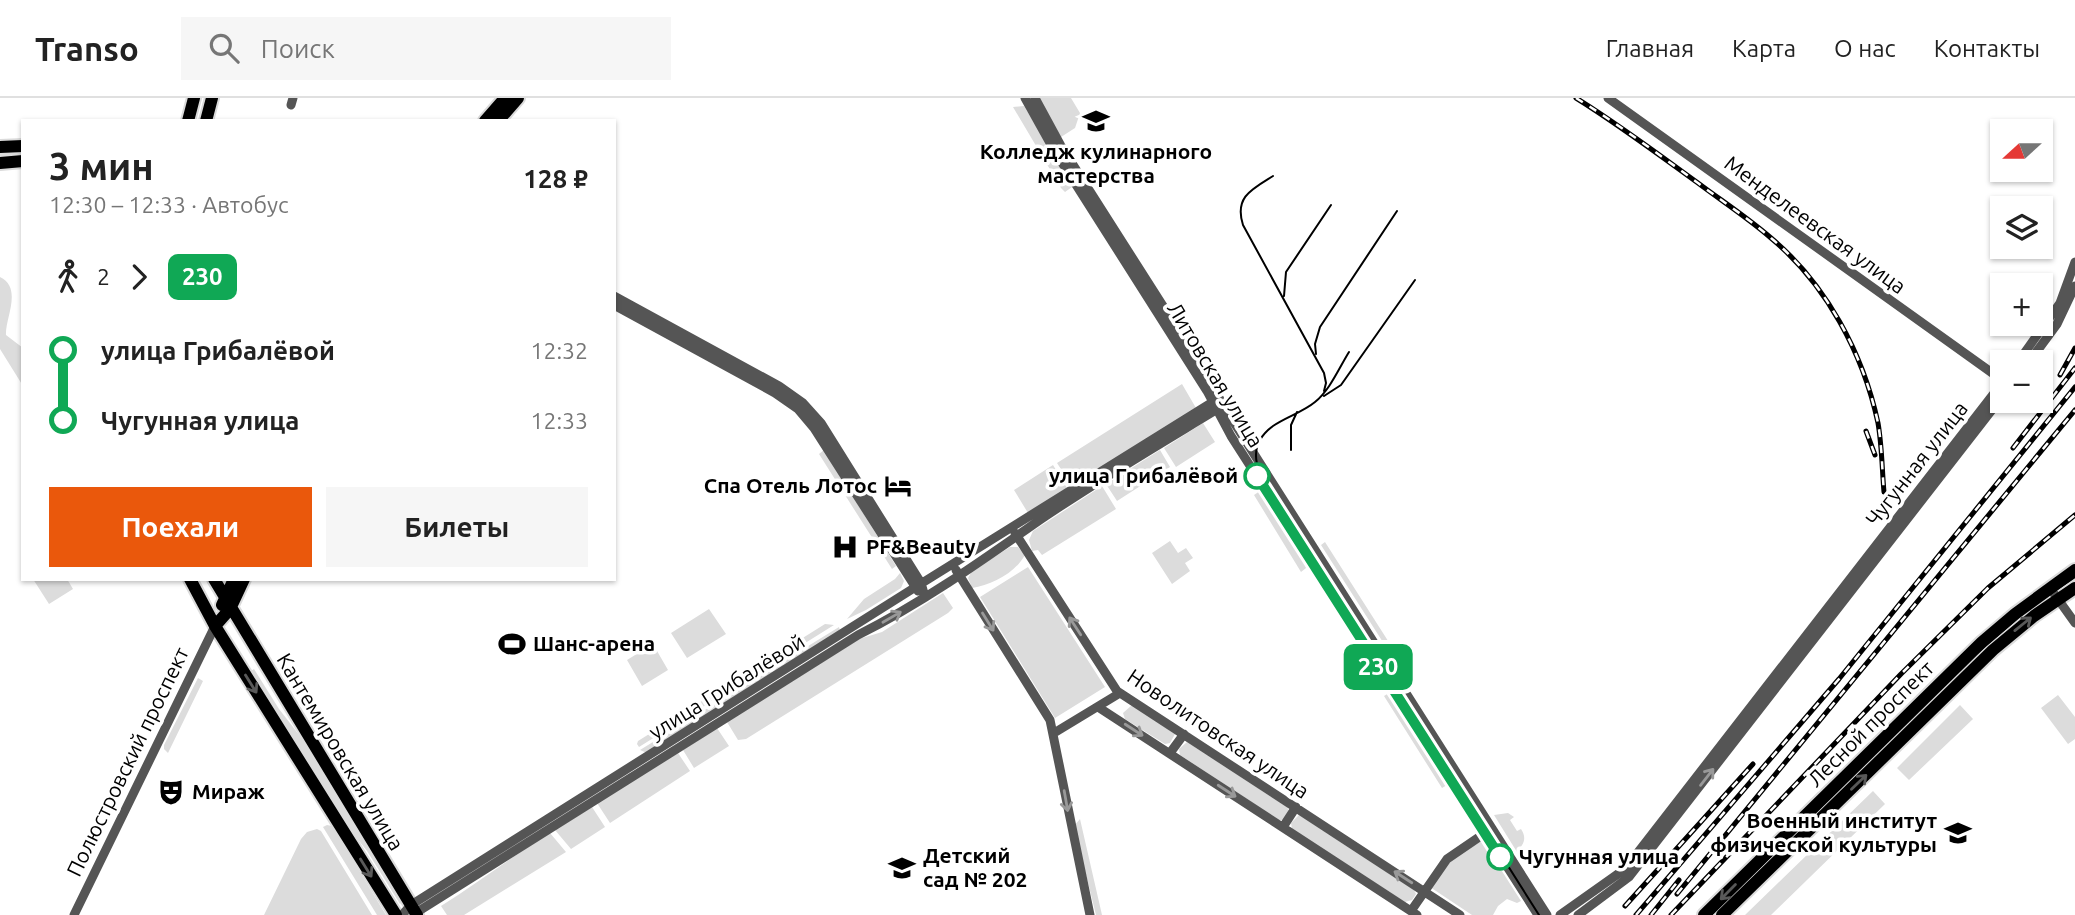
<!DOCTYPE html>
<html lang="ru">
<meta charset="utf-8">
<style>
:root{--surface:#fff;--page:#f6f6f6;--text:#222;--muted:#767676;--line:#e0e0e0;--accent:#ea580c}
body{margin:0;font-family:Ubuntu,sans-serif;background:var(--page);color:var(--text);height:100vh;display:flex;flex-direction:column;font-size:26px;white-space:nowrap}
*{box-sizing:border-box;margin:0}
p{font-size:23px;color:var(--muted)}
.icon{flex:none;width:38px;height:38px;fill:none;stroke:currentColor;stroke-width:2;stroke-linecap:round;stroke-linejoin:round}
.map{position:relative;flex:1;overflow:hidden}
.side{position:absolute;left:21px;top:21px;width:595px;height:462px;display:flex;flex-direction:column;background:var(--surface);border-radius:0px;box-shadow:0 2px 5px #0004}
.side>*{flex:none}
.badge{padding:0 14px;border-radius:10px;font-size:24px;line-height:46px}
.needle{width:46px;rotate:249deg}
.controls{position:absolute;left:1990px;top:21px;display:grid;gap:14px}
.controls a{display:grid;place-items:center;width:63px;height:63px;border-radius:0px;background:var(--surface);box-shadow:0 2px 5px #0004;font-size:35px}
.map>.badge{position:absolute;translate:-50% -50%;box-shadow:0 0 0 4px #fff}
.legs{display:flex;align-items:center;gap:10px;height:77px;padding:0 28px;font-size:23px}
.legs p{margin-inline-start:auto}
.overview{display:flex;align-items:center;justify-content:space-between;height:119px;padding:0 28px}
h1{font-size:38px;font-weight:700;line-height:52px}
.button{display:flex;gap:14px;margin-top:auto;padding:14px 28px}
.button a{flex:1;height:80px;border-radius:0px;background:var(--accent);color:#fff;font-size:28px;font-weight:700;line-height:80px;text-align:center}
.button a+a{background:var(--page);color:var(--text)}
ul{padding:0 28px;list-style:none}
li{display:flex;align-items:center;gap:24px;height:70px;font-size:26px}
li i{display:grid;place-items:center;width:10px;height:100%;margin:0 9px;background:currentColor}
li i::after{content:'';width:18px;height:18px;margin:-9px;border:5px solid;border-radius:50%;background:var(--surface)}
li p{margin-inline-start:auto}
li:first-child i{background:linear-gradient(#0000 50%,currentColor 0)}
li:last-child i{background:linear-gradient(currentColor 50%,#0000 0)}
header{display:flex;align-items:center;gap:42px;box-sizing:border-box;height:98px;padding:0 35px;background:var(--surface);border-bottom:2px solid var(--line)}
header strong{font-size:33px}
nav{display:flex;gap:38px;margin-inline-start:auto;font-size:24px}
.search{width:490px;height:63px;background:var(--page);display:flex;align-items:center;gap:18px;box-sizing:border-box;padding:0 24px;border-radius:0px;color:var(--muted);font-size:26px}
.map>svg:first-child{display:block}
</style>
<header>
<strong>Transo</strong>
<div class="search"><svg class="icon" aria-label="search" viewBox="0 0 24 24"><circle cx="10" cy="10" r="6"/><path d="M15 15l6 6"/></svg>Поиск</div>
<nav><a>Главная</a><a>Карта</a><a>О нас</a><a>Контакты</a></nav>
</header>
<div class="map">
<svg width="2075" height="817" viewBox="0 0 2075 817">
<rect width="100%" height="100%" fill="#fff"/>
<path fill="#dcdcdc" d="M1039 0H1071L1080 15 1075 30 1061 39Z
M1024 8 1072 89 1065 94 1061 90 1013 9Z
M0 179C23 190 5 220 6 237L23 250V288L0 251Z
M1182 286 1196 310 1072 388 1057 365Z
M1203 325 1215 344 1176 369 1164 350Z
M824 352 896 468 892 471 819 356Z
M1160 352 1170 369 1117 403 1106 386Z
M1053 367 1067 390 1028 415 1014 392Z
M1102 388 1116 411 1042 457 1038 452 1032 453 1029 442 1033 433Z
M1260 393 1305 465 1306 470 1301 474 1254 397Z
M1170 443 1178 455 1186 450 1193 460 1185 465 1190 473 1172 486 1152 455Z
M1325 444 1390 546 1386 549 1321 447Z
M1010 449H1018L1025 457C1015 475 992 487 972 490L968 480 972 473Z
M1028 469 1105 589 1055 620 980 499Z
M900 475 904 483 901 490 866 512 847 521 864 501 895 481Z
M33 481H67L73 491 49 506Z
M943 495 953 510 948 515 746 641 738 642 727 624 859 541 882 534Z
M709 511 726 536 687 560 671 535Z
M825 526 834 527 639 649 637 646 638 643Z
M839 529 840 533 647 655 640 652Z
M653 546 668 572 642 588 627 562Z
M254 571 279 611 300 638 401 805 400 806 367 753 345 725 251 573Z
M198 580 203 583 168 655 164 651V647Z
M1389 595 1447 687 1442 690 1384 598Z
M2058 597 2075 619V641L2068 646 2041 610Z
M1132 607 1175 636 1170 645 1165 646 1125 621 1123 615Z
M1960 607 1973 621 1909 682 1897 670Z
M717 630 729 648 694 670 683 652Z
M1187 644 1287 709 1289 713 1283 722H1279L1180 657 1179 651Z
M678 655 690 673 610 725 597 705Z
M1873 693 1885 706 1771 817H1745Z
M592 709 605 729 571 751 555 732Z
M1508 715 1514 719 1510 722 1517 733 1521 731C1527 740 1524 746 1517 754L1494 717Z
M1299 717 1414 792 1416 796 1412 802 1405 804 1292 731 1291 725Z
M1080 721 1102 817H1096L1074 728Z
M327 727 332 728 386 817H377L323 729Z
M317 731 321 733 372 817H264L301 741 307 734Z
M550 735 566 754 464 817H447L441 808C478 785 512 758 550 735Z
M1482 742 1521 803 1517 805 1507 801 1498 808 1493 817H1472L1430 789 1447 765Z"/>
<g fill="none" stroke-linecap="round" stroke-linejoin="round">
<g stroke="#dbdbdb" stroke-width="16">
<path id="major" d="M188 23 194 0
M206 23 212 0
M485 23 505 0
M498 23 518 0
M0 49 23 48
M0 65 23 63
M190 481 215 528 396 817
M214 481 417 817
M222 507 234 481
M215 528 230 511 244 481
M1704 817 1982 544 2015 516 2075 472
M1722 817 1993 552 2034 518 2075 490"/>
</g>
<path stroke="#555" stroke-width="9" d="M1025 0 1054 52 1207 293 1231 338 1538 817
M1035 0 1061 48 1214 288 1221 304 1547 817
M1608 0 2002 282
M291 7 293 0
M614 198 779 288 803 305 821 325 921 485 925 499
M614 207 775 295 798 311 814 330 918 493
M2018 264 2060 205 2075 164
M2029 264 2057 226 2075 188
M1015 435 1117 593 1460 817
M956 472 1050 622 1090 817
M2050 490 2075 525
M1098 609 1417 817
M1054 635 1120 595
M1170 655 1184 636
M1283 729 1296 709
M1411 813 1447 761 1488 733
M414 816 858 537C920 506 977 466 1034 426 1092 386 1155 349 1216 312L1218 309
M74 817 215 528
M402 817 411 807 914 490 1211 305 1221 304
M1560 817 1625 771 2002 285
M1578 817 1629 779 2002 299"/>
<use href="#major" stroke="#000" stroke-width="12"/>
<path stroke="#000" stroke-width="2" d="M1273 78C1252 91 1234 99 1243 127L1324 275 1326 285 1324 293
M1284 198 1286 174 1331 107
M1349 254C1339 270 1330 292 1315 304 1303 314 1286 319 1273 328 1236 355 1268 389 1286 417L1539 817
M1316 256 1315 246 1320 229 1397 113
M1324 298 1341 287 1415 182
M1291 352V327L1297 314
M1711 817 1969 562 2028 511 2075 479"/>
<g stroke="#000" stroke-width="5">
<path id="rail" d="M1576 0C1618 26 1658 56 1698 85 1722 103 1748 120 1771 140 1826 186 1863 255 1878 325 1882 348 1882 372 1884 394
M2060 277 2075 250
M1866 333 1875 357
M2013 350 2075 270
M1677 796 2075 312
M1625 808 1753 666
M1636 817 1839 581 2075 289
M1651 817 1679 782
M1671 817 1901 576 1988 490 2075 417"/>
</g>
<use href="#rail" stroke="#fff" stroke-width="2.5" stroke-dasharray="8" stroke-linecap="butt"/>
</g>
<defs><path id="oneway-shaft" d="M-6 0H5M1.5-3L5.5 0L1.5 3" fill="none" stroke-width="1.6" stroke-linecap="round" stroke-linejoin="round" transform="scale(1.75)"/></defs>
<g stroke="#999">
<use href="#oneway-shaft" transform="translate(892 519) rotate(-30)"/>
<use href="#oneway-shaft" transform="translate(988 524) rotate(58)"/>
<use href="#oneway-shaft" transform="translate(1075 528) rotate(-123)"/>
<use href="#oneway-shaft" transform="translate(1134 632) rotate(33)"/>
<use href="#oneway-shaft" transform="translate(1707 679) rotate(-52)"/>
<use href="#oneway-shaft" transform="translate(1227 693) rotate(33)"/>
<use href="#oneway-shaft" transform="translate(1066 703) rotate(80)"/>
<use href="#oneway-shaft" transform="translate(1403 779) rotate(-147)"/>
</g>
<g stroke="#595959">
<use href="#oneway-shaft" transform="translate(2023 526) rotate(-39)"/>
<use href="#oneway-shaft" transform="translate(251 586) rotate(58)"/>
<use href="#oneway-shaft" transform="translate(1859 684) rotate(-44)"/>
<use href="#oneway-shaft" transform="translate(366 770) rotate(58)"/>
<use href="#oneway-shaft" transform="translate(1728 794) rotate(135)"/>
</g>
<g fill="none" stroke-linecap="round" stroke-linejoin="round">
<g stroke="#fff" stroke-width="16">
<path id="line-1" d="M1257 378 1500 759"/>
</g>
<use href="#line-1" stroke="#10a855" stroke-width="10"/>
</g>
<defs>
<g id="university-bare" transform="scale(2.1)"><path d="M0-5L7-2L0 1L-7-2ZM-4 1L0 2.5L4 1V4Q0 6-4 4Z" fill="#000" stroke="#fff" stroke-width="2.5" paint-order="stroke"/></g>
<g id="hotel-bare" transform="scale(2.1)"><path d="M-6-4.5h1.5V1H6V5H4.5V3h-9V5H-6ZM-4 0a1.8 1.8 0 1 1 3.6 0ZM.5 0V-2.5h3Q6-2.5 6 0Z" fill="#000" stroke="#fff" stroke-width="2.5" paint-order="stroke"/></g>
<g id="hospital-bare" transform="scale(2.1)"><path d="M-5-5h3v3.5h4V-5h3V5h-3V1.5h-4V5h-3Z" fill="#000" stroke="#fff" stroke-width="2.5" paint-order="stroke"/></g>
<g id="stadium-bare" transform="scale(2.1)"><path d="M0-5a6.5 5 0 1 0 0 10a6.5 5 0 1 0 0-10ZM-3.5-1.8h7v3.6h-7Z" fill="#000" stroke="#fff" stroke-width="2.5" paint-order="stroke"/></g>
<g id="theatre-bare" transform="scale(2.1)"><path d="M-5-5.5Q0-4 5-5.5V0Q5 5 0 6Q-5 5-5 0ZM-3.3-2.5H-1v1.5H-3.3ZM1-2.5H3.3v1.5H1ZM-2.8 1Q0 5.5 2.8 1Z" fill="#000" stroke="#fff" stroke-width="2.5" paint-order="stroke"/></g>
<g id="school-bare" transform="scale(2.1)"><path d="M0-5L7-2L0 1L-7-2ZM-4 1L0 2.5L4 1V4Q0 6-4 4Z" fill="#000" stroke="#fff" stroke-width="2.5" paint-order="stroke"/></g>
</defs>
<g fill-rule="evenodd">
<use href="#university-bare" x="1096" y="23"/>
<use href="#hotel-bare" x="898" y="388"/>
<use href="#hospital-bare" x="845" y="449"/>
<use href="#stadium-bare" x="512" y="546"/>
<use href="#theatre-bare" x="171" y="694"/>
<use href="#university-bare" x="1958" y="735"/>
<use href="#school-bare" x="902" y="770"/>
</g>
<g fill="#fff" stroke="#10a855" stroke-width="3.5">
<circle cx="1257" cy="378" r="12"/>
<circle cx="1500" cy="759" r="12"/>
</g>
<g text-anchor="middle" stroke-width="7" stroke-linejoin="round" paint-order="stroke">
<g font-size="21" font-weight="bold" fill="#000" stroke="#fff" text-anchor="start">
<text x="1096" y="61" text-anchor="middle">Колледж кулинарного<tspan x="1096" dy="24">мастерства</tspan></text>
<text x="877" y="395" text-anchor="end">Спа Отель Лотос</text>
<text x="866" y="456">PF&amp;Beauty</text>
<text x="533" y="553">Шанс-арена</text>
<text x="192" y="701">Мираж</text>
<text x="1937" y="730" text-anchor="end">Военный институт<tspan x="1937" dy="24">физической культуры</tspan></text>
<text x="923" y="765">Детский<tspan x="923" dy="24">сад № 202</tspan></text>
</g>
<g font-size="21" fill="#000" stroke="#fff">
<text transform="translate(1815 127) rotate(36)" y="7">Менделеевская улица</text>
<text transform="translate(1215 277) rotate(59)" y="7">Литовская улица</text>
<text transform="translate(1917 366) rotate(-52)" y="7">Чугунная улица</text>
<text transform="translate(727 589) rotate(-32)" y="7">улица Грибалёвой</text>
<text transform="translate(1871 626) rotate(-45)" y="7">Лесной проспект</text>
<text transform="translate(1218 636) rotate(34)" y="7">Новолитовская улица</text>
<text transform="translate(340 654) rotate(59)" y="7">Кантемировская улица</text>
<text transform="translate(128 664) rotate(-64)" y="7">Полюстровский проспект</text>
</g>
<g font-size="21" font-weight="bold" fill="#000" stroke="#fff" text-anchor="end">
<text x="1238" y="385">улица Грибалёвой</text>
<text x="1519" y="766" text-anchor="start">Чугунная улица</text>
</g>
</g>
</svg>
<div class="controls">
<a><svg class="needle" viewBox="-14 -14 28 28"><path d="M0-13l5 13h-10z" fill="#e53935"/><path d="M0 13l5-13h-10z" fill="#767676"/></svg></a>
<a><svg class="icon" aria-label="layers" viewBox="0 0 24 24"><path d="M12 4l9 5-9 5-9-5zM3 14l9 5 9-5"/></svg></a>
<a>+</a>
<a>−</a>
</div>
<b class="badge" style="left:1378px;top:569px;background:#10a855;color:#fff">230</b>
<section class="side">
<div class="overview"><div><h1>3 мин</h1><p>12:30 – 12:33 · Автобус</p></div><b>128 ₽</b></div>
<div class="legs"><svg class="icon" aria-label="walk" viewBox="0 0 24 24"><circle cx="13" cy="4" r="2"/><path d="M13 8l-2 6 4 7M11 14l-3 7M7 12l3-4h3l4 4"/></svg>2<svg class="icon" aria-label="forward" viewBox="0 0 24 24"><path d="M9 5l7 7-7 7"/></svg><b class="badge" style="background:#10a855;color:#fff">230</b></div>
<ul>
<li><i style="color:#10a855"></i><b>улица Грибалёвой</b><p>12:32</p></li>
<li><i style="color:#10a855"></i><b>Чугунная улица</b><p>12:33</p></li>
</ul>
<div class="button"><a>Поехали</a><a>Билеты</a></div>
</section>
</div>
